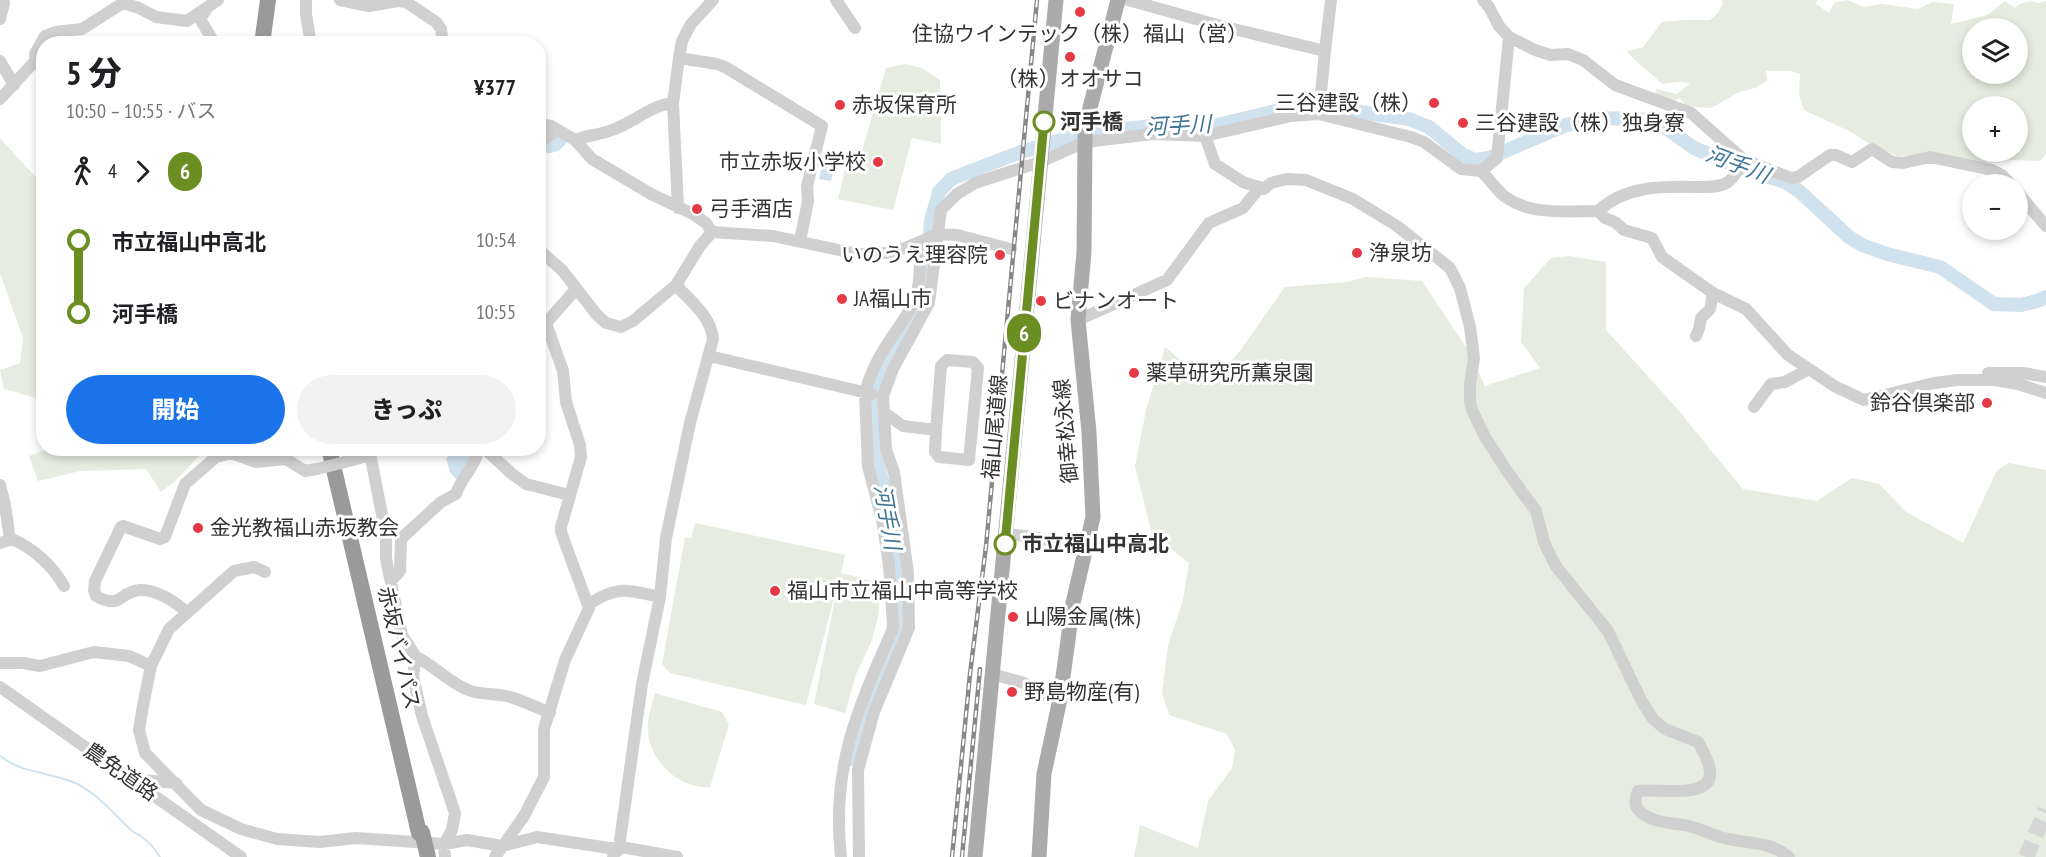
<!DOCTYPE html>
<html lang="ja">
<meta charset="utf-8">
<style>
:root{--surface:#fff;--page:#f2f2f2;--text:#202124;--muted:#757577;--accent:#1a73e8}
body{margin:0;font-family:"PT Sans Narrow","Noto Sans JP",sans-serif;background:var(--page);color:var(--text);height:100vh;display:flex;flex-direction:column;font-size:22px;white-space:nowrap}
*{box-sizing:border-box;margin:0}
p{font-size:20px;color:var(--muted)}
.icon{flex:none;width:33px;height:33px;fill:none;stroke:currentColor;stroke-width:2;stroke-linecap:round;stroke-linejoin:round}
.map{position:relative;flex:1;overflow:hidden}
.side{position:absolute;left:36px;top:36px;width:510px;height:420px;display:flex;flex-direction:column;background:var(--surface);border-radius:24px;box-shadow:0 3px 9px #0003}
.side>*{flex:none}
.badge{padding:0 12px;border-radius:20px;font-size:21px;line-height:39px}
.tools{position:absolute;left:1962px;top:18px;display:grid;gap:12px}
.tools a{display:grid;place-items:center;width:66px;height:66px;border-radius:50%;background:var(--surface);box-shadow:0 3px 9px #0003;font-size:30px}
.map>.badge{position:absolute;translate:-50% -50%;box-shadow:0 0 0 3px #fff}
.legs{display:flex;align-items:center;gap:9px;height:66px;padding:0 30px;font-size:20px}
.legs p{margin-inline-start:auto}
.overview{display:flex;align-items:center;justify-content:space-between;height:102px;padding:0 30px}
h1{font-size:33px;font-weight:800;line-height:45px}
.cta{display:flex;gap:12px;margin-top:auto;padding:12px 30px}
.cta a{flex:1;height:69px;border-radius:36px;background:var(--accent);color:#fff;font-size:24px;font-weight:800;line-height:69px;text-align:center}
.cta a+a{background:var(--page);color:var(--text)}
ul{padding:0 30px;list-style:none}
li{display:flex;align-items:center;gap:21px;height:72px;font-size:22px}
li i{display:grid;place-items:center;width:9px;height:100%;margin:0 8px;background:currentColor}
li i::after{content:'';width:15px;height:15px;margin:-8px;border:4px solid;border-radius:50%;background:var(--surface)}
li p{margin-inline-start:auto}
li:first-child i{background:linear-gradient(#0000 50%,currentColor 0)}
li:last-child i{background:linear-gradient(currentColor 50%,#0000 0)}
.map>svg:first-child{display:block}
</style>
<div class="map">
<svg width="2046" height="857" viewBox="0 0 2046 857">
<rect width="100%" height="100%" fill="#fff"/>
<path fill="#e6ecdf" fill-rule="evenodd" d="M1722 0H1817L1816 4 1829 13 1834 3 1847 0 1864 7 1882 4 1918 9 1932 2 1954 4 1951 24 1988 15 2005 1 2014 8C2022 2 2029 0 2039 3L2046 1V154L2040 161 2012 160 1996 163 1897 156 1870 144 1851 132 1804 110 1799 95 1800 74 1791 71H1766L1767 81 1755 88 1739 92 1711 108 1687 106 1680 98 1672 102 1654 97 1656 89 1677 94 1690 83 1678 82 1662 84C1651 72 1637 64 1627 51L1643 47 1662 22 1684 20H1710L1718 13 1723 3ZM1972 28H2018V74H1972ZM1972 106H2018V152H1972Z
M906 64 922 68 940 80 941 144 912 138 893 210 838 199 848 156 860 158 886 68Z
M0 138 43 185V400L4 389 0 370 20 363 23 338 0 273Z
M1569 256 1606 262V330L1673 404 1743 489 1817 501 1852 478 1879 484 1906 512 1963 543 1997 470 2009 463 2046 470V857H1134L1140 825 1198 848 1208 801 1232 768 1235 750 1227 734 1169 715 1162 693 1168 645 1183 600 1189 563 1152 534 1135 466 1146 410 1165 347 1210 385 1240 351 1285 287 1347 282 1366 277 1422 281 1470 353 1485 386 1540 368 1521 342 1524 288 1551 258Z
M50 448 286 449 279 453 205 450 175 481 161 492 146 469 80 471 38 481 29 456Z
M695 523 845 555 841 573 881 583 878 617 872 640 856 675 845 713 814 704 839 579 806 705 670 673 662 664 685 537 691 538Z
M655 693 722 712 729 724 710 787C677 789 646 758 648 725 648 714 653 703 655 693Z"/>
<path fill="#cfe2ee" d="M561 135 568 140C562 151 552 156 539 151L545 140Z
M825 152 837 154 831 181 819 179Z
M459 449H474V455L456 479 450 472 446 458Z"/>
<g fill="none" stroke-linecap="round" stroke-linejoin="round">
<path stroke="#cfe2ee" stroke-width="2" d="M0 756C22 773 48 772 73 782 96 792 113 813 130 829 133 833 138 834 142 837 149 842 155 849 160 857"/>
<path stroke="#cfe2ee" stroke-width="14" d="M850 759 862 718 897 630 899 604 893 525 874 448 871 409 874 388 887 361 912 323 923 303 927 284 931 221 939 192 951 179 966 173 1018 153 1064 139 1102 131 1175 124 1213 126 1284 109H1339L1409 119 1429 127 1463 155 1475 160 1489 158 1566 125 1603 118 1655 120 1694 148 1744 169 1785 182 1799 191 1849 237 1862 245 1887 254 1940 267 1994 304 2021 305 2037 301 2046 297"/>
<path stroke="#d6d6d6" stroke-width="16" stroke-dasharray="16 8" stroke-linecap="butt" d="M2026 857 2046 810"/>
<path stroke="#d0d0d0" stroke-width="12" d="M306 0V14L311 44
M340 0 369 6 398 1 406 2 436 22 441 29 443 44
M836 0 855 28
M1128 0 1221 26 1325 51 1319 114
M1483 0 1489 7 1499 26 1509 37 1535 50 1551 55 1568 54 1583 60 1615 85 1691 113 1743 159 1791 178 1798 177 1830 155H1836L1852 162 1872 149 1892 162 1903 163 1930 157 1992 170 2002 175 2010 184
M206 10 200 19 215 44
M0 19 4 3
M1325 51 1331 0
M679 58 717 64 725 67 822 126 807 186 808 201 800 241
M36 60 35 54 45 36 55 32 82 29 123 3 139 8 156 17 187 21 218 0
M0 61 14 85
M0 99 36 60 42 61
M538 124 551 126 575 140 592 159 651 194 693 214 706 223 712 232
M1205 136 1215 164 1243 182 1264 189 1271 183 1287 179 1306 180 1353 199 1397 226 1450 268 1460 288 1470 327 1474 358 1470 385V402L1472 410 1485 437 1509 474 1536 511 1544 542 1555 565 1608 631 1641 700 1653 719 1665 729 1698 742C1703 751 1710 763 1710 773 1712 800 1653 788 1638 791 1636 796 1634 803 1637 808 1649 824 1672 822 1689 826 1701 829 1712 835 1724 838 1747 844 1770 841 1789 857
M575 140C587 135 600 135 612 130 633 123 651 105 673 103
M538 144 557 130
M1481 171 1497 158 1509 37
M2018 193 2046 226
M678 208 673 103 679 58 682 41 691 24 713 0
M1598 211C1625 186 1661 186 1696 187 1706 187 1719 188 1728 182 1736 176 1740 167 1743 159
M538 249 562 270 597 315 606 323 621 327 633 321 676 285 700 246 712 232 773 236 858 254 886 253 905 248 938 234 957 235 1011 249
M1078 320 1167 280 1209 223 1243 208 1260 187
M1696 336 1699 329 1701 318 1710 309 1713 293
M709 356 872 394
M1988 373H2023L2046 377
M1754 407 1771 384 1785 382 1809 369
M885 413 903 426 936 430 941 366 947 360 973 362 978 368 969 460 939 457 935 452 936 430
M369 448 386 535V559L402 635 416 657 413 676 422 716 455 813 452 830 444 844 445 857
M484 448 511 473 526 484 569 495
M345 462 371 455
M0 485 5 505 10 540
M1006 534 1034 537 1085 550
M0 543 12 539C33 548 53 566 64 586
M265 572 254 567 234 571 169 629 151 666 143 706 139 730 145 753 201 810 241 829 277 839 320 842 356 838 444 844 467 840 502 846 537 837 609 848 621 847 677 857
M391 581 400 571 401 541 404 536 441 502 456 494C460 479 479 462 478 448
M589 604C618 585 627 590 660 597
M187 613C177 602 155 589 140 590 118 592 122 610 96 596L94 590 95 581 121 527 123 526 160 539 165 537 185 484 216 457 231 453 256 462 286 459 305 471 317 469
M416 657C435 666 448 682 468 690 480 695 493 693 506 696 520 699 536 707 550 713
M0 663H23L40 666 94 652 129 656 151 666
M992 674 1024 683 1041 694 1060 699
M0 687 241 857
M134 782 143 780 176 783
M495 857 524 816 544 777V729L565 660 589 608 561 532V527L581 457 580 445 566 402 563 371 546 323 576 289
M613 857 614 854 621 847 620 840 642 684 660 597 666 538 690 423 713 339C711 316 691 302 676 285
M841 857C831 768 857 710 892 631L893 625 889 565 882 520 868 466 865 393C869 377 877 360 886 346 895 331 909 316 915 298 921 281 920 261 920 243
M859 857 858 770 874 712 909 628 908 573 894 472 886 449 883 396 893 369 929 303 941 210 957 194 975 183 1040 162 1085 142 1153 134 1205 136 1291 116 1319 114 1411 137 1424 142 1461 169 1481 171C1489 179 1496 189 1504 196 1531 216 1566 211 1598 211L1605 218 1615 222 1624 230 1652 238 1662 257 1713 293 1746 309 1788 355 1836 387 1864 400 1934 383 1958 380H1994L2018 384 2046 393"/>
<path stroke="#ababab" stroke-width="15" d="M975 857 1056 0
M1039 857 1044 774 1060 699 1073 603 1093 517 1089 432 1078 320 1084 252 1085 139V127L1118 0"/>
<path stroke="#9a9a9a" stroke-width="16" d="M262 44 268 0
M329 448 419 833"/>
<g stroke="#888" stroke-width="4.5">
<path id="rail" d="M952 857 970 674 986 546 1037 0
M962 857 980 669"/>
</g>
<use href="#rail" stroke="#fff" stroke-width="2" stroke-dasharray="7" stroke-linecap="butt"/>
<path stroke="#d0d0d0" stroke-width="12" d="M317 469 345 462"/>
<path stroke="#9a9a9a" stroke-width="16" d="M422 832 428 857"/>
</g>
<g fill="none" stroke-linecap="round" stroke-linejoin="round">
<g stroke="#fff" stroke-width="14">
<path id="line-1" d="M1005 544 1044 122"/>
</g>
<use href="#line-1" stroke="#6b8e23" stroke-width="9"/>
</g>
<g fill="#e63946" stroke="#fff" stroke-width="2">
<circle cx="1080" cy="12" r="6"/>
<circle cx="1070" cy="57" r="6"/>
<circle cx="1434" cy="103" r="6"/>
<circle cx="840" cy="105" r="6"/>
<circle cx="1463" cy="123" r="6"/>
<circle cx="878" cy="162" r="6"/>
<circle cx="697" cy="209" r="6"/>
<circle cx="1357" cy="253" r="6"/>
<circle cx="1000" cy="255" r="6"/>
<circle cx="842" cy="299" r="6"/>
<circle cx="1041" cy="301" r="6"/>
<circle cx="1134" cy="373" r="6"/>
<circle cx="1987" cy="403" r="6"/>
<circle cx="198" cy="528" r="6"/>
<circle cx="775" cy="591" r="6"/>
<circle cx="1013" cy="617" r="6"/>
<circle cx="1012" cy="692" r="6"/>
</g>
<g fill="#fff" stroke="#6b8e23" stroke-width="3">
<circle cx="1044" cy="122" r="10"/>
<circle cx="1005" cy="544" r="10"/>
</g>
<g text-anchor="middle" stroke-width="6" stroke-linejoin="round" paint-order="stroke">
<g font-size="21" fill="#333" stroke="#fff" text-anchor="start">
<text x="1080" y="41" text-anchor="middle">住協ウインテック（株）福山（営）</text>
<text x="1070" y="86" text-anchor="middle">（株）オオサコ</text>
<text x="1422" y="110" text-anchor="end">三谷建設（株）</text>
<text x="852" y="112">赤坂保育所</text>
<text x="1475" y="130">三谷建設（株）独身寮</text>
<text x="866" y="169" text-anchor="end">市立赤坂小学校</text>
<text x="709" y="216">弓手酒店</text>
<text x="1369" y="260">浄泉坊</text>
<text x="988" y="262" text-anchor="end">いのうえ理容院</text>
<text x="854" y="306">JA福山市</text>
<text x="1053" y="308">ビナンオート</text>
<text x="1146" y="380">薬草研究所薫泉園</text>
<text x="1975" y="410" text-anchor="end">鈴谷倶楽部</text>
<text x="210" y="535">金光教福山赤坂教会</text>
<text x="787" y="598">福山市立福山中高等学校</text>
<text x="1025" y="624">山陽金属(株)</text>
<text x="1024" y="699">野島物産(有)</text>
</g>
<g font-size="21" font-weight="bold" fill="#333" stroke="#fff" text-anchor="start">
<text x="1060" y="129">河手橋</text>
<text x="1022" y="551">市立福山中高北</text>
</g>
<g font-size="21" fill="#333" stroke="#fff">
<text transform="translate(995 427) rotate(-85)" y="7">福山尾道線</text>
<text transform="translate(1066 431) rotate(-95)" y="7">御幸松永線</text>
<text transform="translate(399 648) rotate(77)" y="7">赤坂バイパス</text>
<text transform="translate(121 772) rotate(35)" y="7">農免道路</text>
</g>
<g font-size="22" font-style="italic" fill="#3f7597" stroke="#fff">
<text transform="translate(1178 125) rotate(-3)" y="8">河手川</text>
<text transform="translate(1738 164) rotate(21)" y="8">河手川</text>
<text transform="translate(888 517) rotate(80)" y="8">河手川</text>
</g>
</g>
</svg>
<div class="tools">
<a><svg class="icon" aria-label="layers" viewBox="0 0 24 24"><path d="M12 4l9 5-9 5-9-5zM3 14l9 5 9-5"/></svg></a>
<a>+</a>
<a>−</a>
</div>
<b class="badge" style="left:1024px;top:333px;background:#6b8e23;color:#fff">6</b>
<section class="side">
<div class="overview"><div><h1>5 分</h1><p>10:50 – 10:55 · バス</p></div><b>¥377</b></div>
<div class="legs"><svg class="icon" aria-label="walk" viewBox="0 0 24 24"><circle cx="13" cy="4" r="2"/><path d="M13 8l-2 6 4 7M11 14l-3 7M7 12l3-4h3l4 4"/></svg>4<svg class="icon" aria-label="forward" viewBox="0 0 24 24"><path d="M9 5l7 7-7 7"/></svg><b class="badge" style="background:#6b8e23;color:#fff">6</b></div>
<ul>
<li><i style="color:#6b8e23"></i><b>市立福山中高北</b><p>10:54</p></li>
<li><i style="color:#6b8e23"></i><b>河手橋</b><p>10:55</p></li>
</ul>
<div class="cta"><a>開始</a><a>きっぷ</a></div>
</section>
</div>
